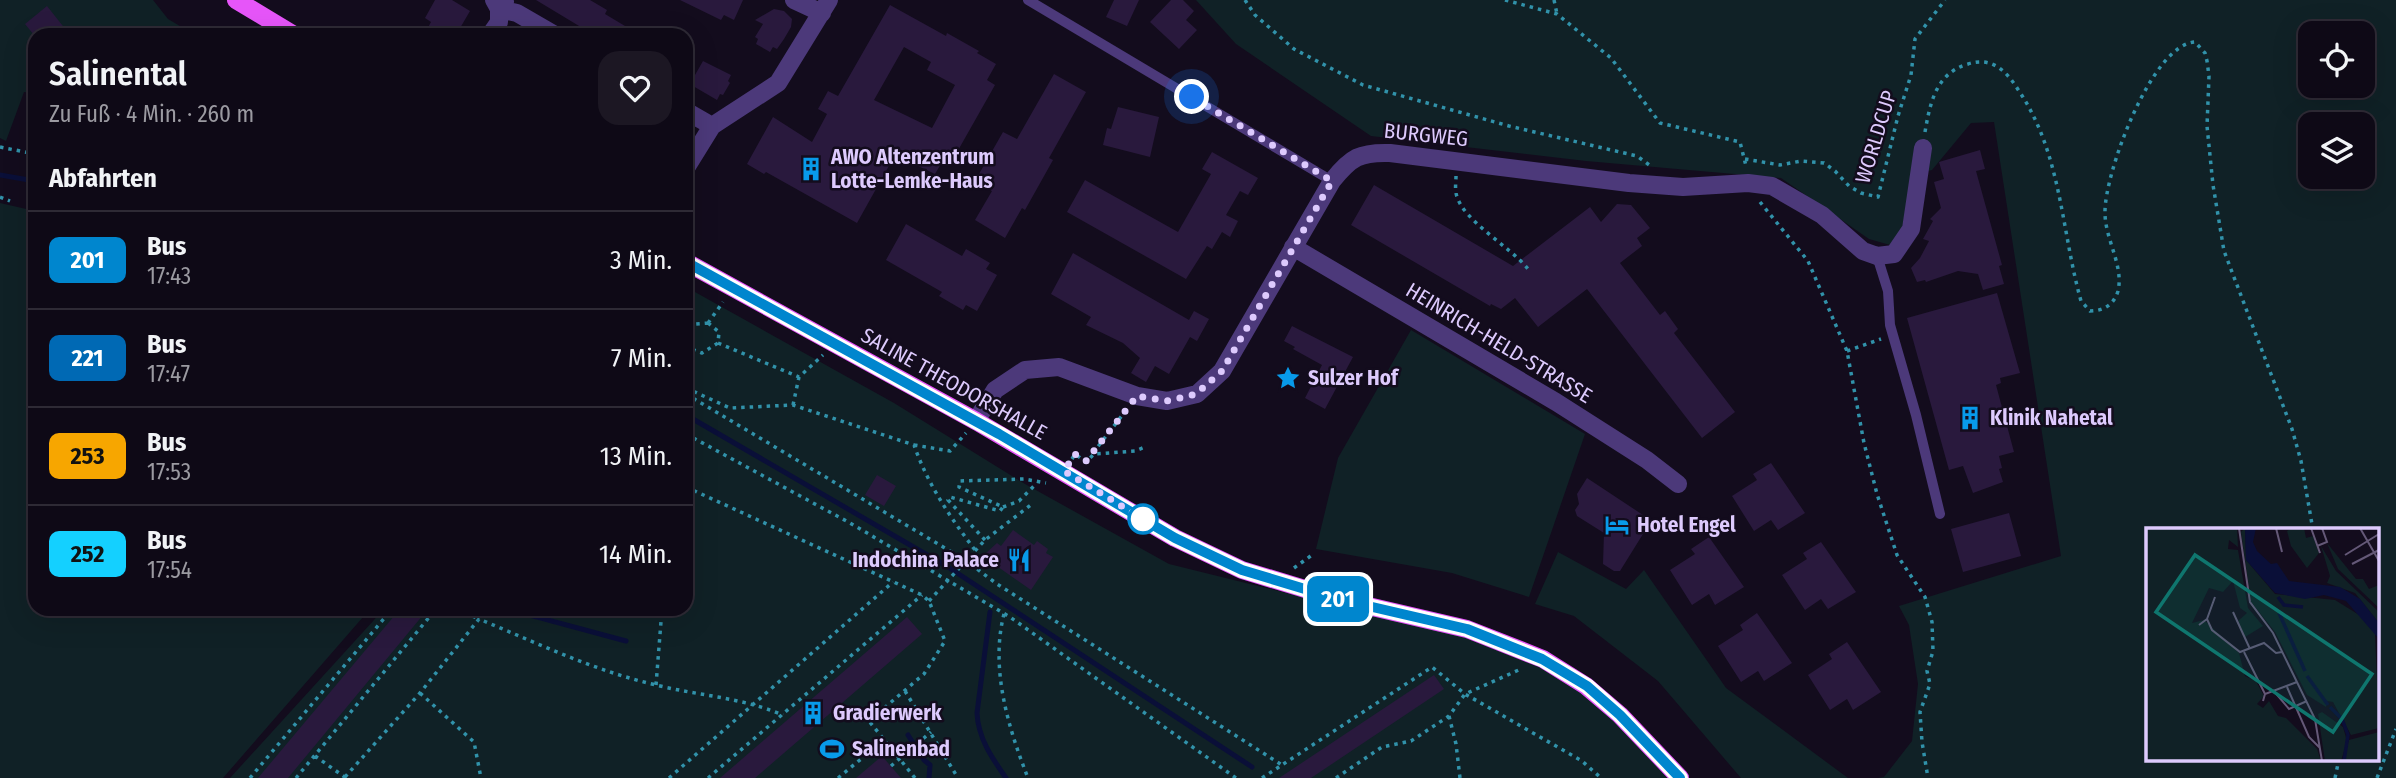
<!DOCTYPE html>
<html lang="de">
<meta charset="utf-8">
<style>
:root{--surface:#0e0916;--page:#1c1723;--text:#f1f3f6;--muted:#9b9aa1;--line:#2e2a35}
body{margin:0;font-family:"Fira Sans Condensed",sans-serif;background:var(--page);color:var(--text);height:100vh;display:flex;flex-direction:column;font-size:26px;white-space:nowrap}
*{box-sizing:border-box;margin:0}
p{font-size:23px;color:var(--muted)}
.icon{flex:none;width:38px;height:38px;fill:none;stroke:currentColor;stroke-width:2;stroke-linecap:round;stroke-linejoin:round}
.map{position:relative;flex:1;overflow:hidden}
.drawer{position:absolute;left:28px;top:28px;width:665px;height:588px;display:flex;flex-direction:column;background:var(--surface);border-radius:21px;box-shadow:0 7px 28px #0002,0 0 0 2px var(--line)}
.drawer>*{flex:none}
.badge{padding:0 14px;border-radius:10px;font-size:24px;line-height:46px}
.tools{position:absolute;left:2298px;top:21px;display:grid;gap:14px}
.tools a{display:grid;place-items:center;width:77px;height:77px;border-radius:14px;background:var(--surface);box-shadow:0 7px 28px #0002,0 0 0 2px var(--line);font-size:35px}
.you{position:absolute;width:35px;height:35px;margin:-18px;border:5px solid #fff;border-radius:50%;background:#1a73e8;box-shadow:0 0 0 10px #1a73e833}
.map>.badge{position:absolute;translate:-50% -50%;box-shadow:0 0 0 4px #fff}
h2{padding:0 21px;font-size:26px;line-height:63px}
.round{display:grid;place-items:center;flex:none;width:74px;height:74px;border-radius:21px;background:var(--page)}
.overview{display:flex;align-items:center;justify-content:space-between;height:119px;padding:0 21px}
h1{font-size:33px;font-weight:600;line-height:52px}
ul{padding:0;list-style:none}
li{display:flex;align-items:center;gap:21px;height:98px;padding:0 21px;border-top:2px solid var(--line)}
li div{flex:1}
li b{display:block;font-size:26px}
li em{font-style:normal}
li .badge{min-width:77px;font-weight:700;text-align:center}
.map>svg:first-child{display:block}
</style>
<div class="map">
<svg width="2396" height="778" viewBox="0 0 2396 778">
<rect width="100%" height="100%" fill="#130c1d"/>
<path fill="#102126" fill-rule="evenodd" d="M0 0H153L168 19 195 35H35V93L24 92 6 141 0 138Z
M1196 0H2396V778H1878L1884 777 1912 741 1918 684 1909 625 1899 606 2061 556 1994 122 1971 123 1932 170 1912 175 1902 229 1890 245 1869 239 1781 178 1586 161 1371 136 1236 44ZM2310 33H2362V86H2310ZM2310 124H2362V177H2310ZM2148 530H2377V759H2148Z
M0 203 35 211V609H370L223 778H0Z
M686 287 894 403 1025 484 1169 564 1463 637 1540 667 1582 692 1616 722 1668 778H230L384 609H686Z
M1411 330 1585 434 1529 597 1452 573 1316 549 1338 458Z
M1558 552 1626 589 1644 570 1726 688 1848 778H1741L1658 681 1574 616 1535 604Z"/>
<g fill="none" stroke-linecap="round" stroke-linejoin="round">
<path stroke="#0a0f38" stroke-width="5" d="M0 175 35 181
M686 415 948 567 1252 767
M507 609 626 641
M990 612 977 713C978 738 992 758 1006 778
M908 735 924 760 930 765 929 778"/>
</g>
<path fill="#29193d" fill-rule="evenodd" d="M435 0H452L470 11 456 35H424L431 22 425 18Z
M536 0H590L607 10 605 14 625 26 620 35H594Z
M680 0H743L734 20 724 15 721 20Z
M1114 0H1139L1127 26 1106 17Z
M1171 0H1183L1194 11 1186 20 1197 30 1179 49 1150 22Z
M890 5 946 36 947 33 979 51 977 53 996 64 987 80 995 85 952 161 945 157 935 174 895 155 857 223 766 172 764 174 747 164 773 117 812 142 827 114 818 109 828 91 838 96ZM904 47 931 62 927 70 955 85 932 128 874 100Z
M47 6 70 35H34L25 24Z
M774 9 784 11 792 19 791 27 784 39 777 49 773 47 770 52 756 44 758 39 755 37 763 24 755 20Z
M703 61 731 75 728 81 730 83 723 95 720 94 717 100 693 86 695 84 691 82Z
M1054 74 1086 92 1049 158 1053 160 1025 210 1022 208 1005 238 975 220 992 191 975 181 1003 132 1017 139Z
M1118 107 1159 117 1150 157 1103 145 1107 128 1111 129Z
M1980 150 1985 169 1976 171 2002 265 1999 266 2004 284 1983 290 1978 274 1958 271 1926 282 1925 280 1917 282 1911 268 1920 258 1929 241 1923 239 1933 221 1930 219 1941 208 1934 182 1944 179 1939 162Z
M1212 152 1258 178 1248 195 1240 191 1226 215 1238 221 1230 237 1222 232 1212 249 1207 246 1186 279 1067 212 1085 180 1178 232 1211 174 1202 169Z
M1374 185 1513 266 1590 207 1601 222 1617 204 1631 205 1650 228 1637 238 1642 246 1620 263 1660 315 1665 311 1678 329 1674 333 1735 412 1702 438 1587 289 1538 327 1515 298 1501 309 1491 304 1490 306 1351 225Z
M906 224 962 256 966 249 990 263 986 269 997 275 977 311 966 305 963 310 939 296 942 292 886 260Z
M1073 253 1189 320 1194 311 1209 319 1197 341 1190 337 1169 374 1155 366 1146 382 1131 373 1140 358 1123 343 1086 325 1091 317 1051 294Z
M1997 293 2020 373 2000 378 2001 383 1996 385 2014 452 1999 456 2002 468 1999 469 2003 482 1973 493 1963 466 1949 470 1907 318Z
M1292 326 1353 357 1325 409 1305 398 1322 365 1293 349 1295 347 1284 341Z
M1771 463 1805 513 1778 530 1771 520 1754 531 1732 496 1757 480 1753 474Z
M877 475 896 486 884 506 865 495Z
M1587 478 1643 515 1645 521 1641 527 1643 534 1620 571H1614L1603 564 1604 533 1577 516 1575 510 1579 504 1577 494Z
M2009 513 2021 556 1963 572 1951 529Z
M1013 530 1034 545 1037 541 1048 549 1046 553 1053 557 1031 590 991 562 993 558 986 553 997 543 1001 546Z
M1709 537 1744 587 1715 605 1709 594 1692 605 1670 570 1695 554 1691 549Z
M1821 542 1856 592 1828 609 1821 599 1805 610 1782 575 1807 559 1803 553Z
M400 609H428L288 778H258Z
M1757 613 1792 663 1764 681 1758 671 1741 682 1718 646 1743 630 1740 625Z
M907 617 922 634 755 778H720Z
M1847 642 1881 692 1853 710 1847 699 1830 710 1808 675 1832 659 1829 654Z
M1434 675 1444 689 1311 778H1279Z
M882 756 901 778H856Z"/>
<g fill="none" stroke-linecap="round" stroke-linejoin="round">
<path stroke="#3192aa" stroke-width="3.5" stroke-dasharray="3.5 5" stroke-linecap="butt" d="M1245 0 1255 15 1294 49 1363 85 1509 126 1637 156 1652 167
M1505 0 1557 14 1611 58 1660 123 1740 142 1746 166
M1554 0 1557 14
M1925 132C1930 103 1936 73 1968 64 1993 56 2007 72 2019 91 2062 155 2061 230 2081 301L2090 311C2103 311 2114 305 2118 291 2124 266 2105 239 2105 213 2104 174 2152 44 2195 42L2205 53 2207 61 2209 76 2207 126 2213 185 2224 251 2292 429 2301 461 2313 530
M0 147 35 154
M1745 159 1780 165 1801 161 1824 163 1835 171 1849 186 1861 193 1878 197 1898 116 1911 75 1915 39 1945 0
M1456 176C1456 181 1455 187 1456 193 1461 220 1510 246 1528 269
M0 197 10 201
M1760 202 1808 261 1847 351 1864 443 1877 494 1897 555 1925 597 1932 622 1933 651 1927 671 1930 684 1920 712 1922 742 1928 778
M708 323 719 332 718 343 702 353 689 348 687 339 696 324Z
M708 323 723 302
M718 343 799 377 823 355
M1847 351 1881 339
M686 388 730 408 793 405 914 445C928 485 950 517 975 550
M686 394 965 560 997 584 1282 765
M793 405 799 377
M686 434 850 523 1010 617 1236 778
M914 445 950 451 966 433
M1093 453 1127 409
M1072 459 1075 454 1086 462 1094 454 1135 451 1145 447
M686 487 922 595 929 601 945 641 924 674 869 721 915 778
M1003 507 1019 501 1037 483
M985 540 948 500 950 497 1000 511 1003 507 959 487 960 481 1024 479 1046 483
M1294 568 1312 555
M929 601 985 540 1032 504
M457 609 479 619
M1004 614C990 668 1008 727 1028 778
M656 685 662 609
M905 691 958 778
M420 693 474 742 481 778
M1449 716 1456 744 1460 778
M315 756 346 778
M891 766 931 732
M345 777 420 693 479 619C537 643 595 671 656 685 700 696 740 697 783 715
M250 778 392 609
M296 778 436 609
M669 778 893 582
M708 778 922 595
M838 778 884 740
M1262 778 1432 667 1465 694 1582 761 1601 778
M1336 778 1382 747 1411 741 1449 716 1465 694 1521 669
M2335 778 2339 759
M2377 778 2396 729"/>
<path stroke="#4c397a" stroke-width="10" d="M1028 0 1332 181
M1877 256 1888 291 1890 325 1916 415 1940 514"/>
<path stroke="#4c397a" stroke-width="18" d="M494 0 499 9 517 13 555 35
M794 0 822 13
M490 35 499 22V9L505 2
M686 111 712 126
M686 168 712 126 778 83 829 0
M1293 247 1556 402 1647 460 1678 484
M976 421 995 390 1025 370 1059 367 1137 396 1167 401 1197 394 1222 371 1332 181C1351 157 1360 152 1390 153L1629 183 1683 187 1748 183 1772 186 1822 215 1863 251 1877 256 1894 254 1911 229 1923 148"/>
<path stroke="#e655f9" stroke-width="18" d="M236 0 294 35
M686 262 976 421 1175 538 1242 570 1338 599 1467 629 1543 659 1586 686 1620 715 1680 778"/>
</g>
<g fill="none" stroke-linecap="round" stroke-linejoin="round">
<g stroke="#fff" stroke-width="16">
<path id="line" d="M686 262 999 434 1175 538 1242 570 1338 599 1467 629 1542 659 1587 686 1620 715 1680 778"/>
</g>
<use href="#line" stroke="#0086ce" stroke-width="10"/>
<path stroke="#ddcafd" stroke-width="7" stroke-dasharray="0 12.6" d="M1143 519 1064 471 1075 454 1086 461 1137 396 1167 401 1196 394 1222 371 1332 181 1192 97"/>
</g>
<defs>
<g id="building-bare" transform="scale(1.89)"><path d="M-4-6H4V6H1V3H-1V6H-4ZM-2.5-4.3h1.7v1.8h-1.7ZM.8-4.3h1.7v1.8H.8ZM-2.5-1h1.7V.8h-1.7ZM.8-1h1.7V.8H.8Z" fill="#089aea" stroke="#130c1d" stroke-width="2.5" paint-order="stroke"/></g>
<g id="sight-bare" transform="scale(1.89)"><path d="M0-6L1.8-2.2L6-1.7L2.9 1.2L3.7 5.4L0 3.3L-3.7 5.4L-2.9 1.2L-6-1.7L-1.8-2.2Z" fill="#089aea" stroke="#130c1d" stroke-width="2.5" paint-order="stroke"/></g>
<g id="hotel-bare" transform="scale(1.89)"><path d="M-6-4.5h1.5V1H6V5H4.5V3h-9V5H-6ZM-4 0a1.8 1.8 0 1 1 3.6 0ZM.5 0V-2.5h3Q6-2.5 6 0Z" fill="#089aea" stroke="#130c1d" stroke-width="2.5" paint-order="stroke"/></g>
<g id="restaurant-bare" transform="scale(1.89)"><path d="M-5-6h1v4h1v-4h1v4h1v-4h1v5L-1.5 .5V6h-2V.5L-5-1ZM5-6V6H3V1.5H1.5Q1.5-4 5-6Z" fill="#089aea" stroke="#130c1d" stroke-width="2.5" paint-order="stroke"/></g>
<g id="stadium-bare" transform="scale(1.89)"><path d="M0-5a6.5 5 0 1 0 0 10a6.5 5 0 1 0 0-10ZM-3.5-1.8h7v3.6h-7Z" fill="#089aea" stroke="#130c1d" stroke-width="2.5" paint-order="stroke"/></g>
</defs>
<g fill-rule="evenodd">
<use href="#building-bare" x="811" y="169"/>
<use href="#sight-bare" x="1288" y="378"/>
<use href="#building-bare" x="1970" y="418"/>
<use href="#hotel-bare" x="1617" y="525"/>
<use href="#restaurant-bare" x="1019" y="560"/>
<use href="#building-bare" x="813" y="713"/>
<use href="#stadium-bare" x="832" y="749"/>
</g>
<circle fill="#fff" stroke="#0086ce" stroke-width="3.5" cx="1143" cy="519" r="14"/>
<g text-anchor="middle" stroke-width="5" stroke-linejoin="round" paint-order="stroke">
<g font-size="21" fill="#ddcafd" stroke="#130c1d">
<text transform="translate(1426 135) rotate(6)" y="7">BURGWEG</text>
<text transform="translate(1876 137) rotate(-73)" y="7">WORLDCUP</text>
<text transform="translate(1499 343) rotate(31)" y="7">HEINRICH-HELD-STRASSE</text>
<text transform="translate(954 384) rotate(29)" y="7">SALINE THEODORSHALLE</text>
</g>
<g font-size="21" font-weight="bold" fill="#ddcafd" stroke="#130c1d" text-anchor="start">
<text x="831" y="164">AWO Altenzentrum<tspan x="831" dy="24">Lotte-Lemke-Haus</tspan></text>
<text x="1308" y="385">Sulzer Hof</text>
<text x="1990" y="425">Klinik Nahetal</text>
<text x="1637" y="532">Hotel Engel</text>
<text x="999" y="567" text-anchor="end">Indochina Palace</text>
<text x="833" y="720">Gradierwerk</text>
<text x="852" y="756">Salinenbad</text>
</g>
</g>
<g transform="translate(2146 528)">
<rect width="233" height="233" fill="#130c1d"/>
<path d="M0 0H91L92 19 83 12 82 21 92 22 102 80 117 98 99 109 92 93 101 85 94 80 87 53 77 64 63 60 46 95 58 92 93 125 99 148 110 153 118 168 111 176 117 180 123 173 132 188 140 190 171 221 175 233H0ZM99 0 100 32 129 66 189 72 218 90 229 106 233 200 205 207 187 174 181 173 180 179 161 167 129 104 105 74 95 4ZM146 0H158L160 10 167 8 173 25 161 40 145 18 141 3ZM181 15 210 51H217L223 61 233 57V80L192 41ZM175 18 190 43 233 84V95L209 65 181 55 184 48ZM176 184 197 199 201 213 195 233H179L172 186ZM233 204 232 233H197L203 212Z" fill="#102126"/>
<path d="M99 0H110L107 14 111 23 125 36 131 35 143 53 194 59 214 71 233 95V111L200 73 178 67 159 71 129 65 100 32Z" fill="#0a0f38"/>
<path fill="none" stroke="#0a0f38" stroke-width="3.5" d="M132 69 138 77 157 79M133 85 159 143M161 148 182 177M184 179 196 191 202 207 198 233"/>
<path fill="none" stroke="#645877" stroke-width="2" d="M93 0 104 74 127 105 169 191 176 233M130 0 136 24M165 0 174 25M214 0 233 33M171 18 181 14 176 0M199 27 233 6M206 36 233 22M87 84 104 121M61 91 69 69M53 97 61 91 66 102 94 124 118 115 130 125 136 124M98 124 119 166M141 159 163 209 174 220M127 162 143 181 161 173M117 173 119 166 151 154"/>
<path fill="#0f766e" fill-opacity="0.15" stroke="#0f766e" stroke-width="3.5" d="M49 27 226 146 187 204 10 84Z"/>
<rect width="233" height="233" fill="none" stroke="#ddcafd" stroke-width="3.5"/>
</g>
</svg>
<div class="tools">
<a><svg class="icon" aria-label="locate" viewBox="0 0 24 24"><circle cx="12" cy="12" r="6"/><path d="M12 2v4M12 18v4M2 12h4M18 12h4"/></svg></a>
<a><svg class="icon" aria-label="layers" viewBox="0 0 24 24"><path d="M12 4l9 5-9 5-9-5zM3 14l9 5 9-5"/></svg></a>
</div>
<div class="you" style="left:1192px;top:97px"></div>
<b class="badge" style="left:1338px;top:599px;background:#0086ce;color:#fff">201</b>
<section class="drawer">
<div class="overview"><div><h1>Salinental</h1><p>Zu Fuß · 4 Min. · 260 m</p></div><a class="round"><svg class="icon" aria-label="heart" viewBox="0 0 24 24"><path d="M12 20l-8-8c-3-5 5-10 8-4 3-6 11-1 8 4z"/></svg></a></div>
<h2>Abfahrten</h2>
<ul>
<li><span class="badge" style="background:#0086ce;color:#fff">201</span><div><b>Bus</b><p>17:43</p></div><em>3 Min.</em></li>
<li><span class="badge" style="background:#0069b4;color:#fff">221</span><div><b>Bus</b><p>17:47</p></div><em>7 Min.</em></li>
<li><span class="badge" style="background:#f7a600;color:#111">253</span><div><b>Bus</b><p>17:53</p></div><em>13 Min.</em></li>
<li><span class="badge" style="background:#14d0ff;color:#111">252</span><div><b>Bus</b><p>17:54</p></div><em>14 Min.</em></li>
</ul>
</section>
</div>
